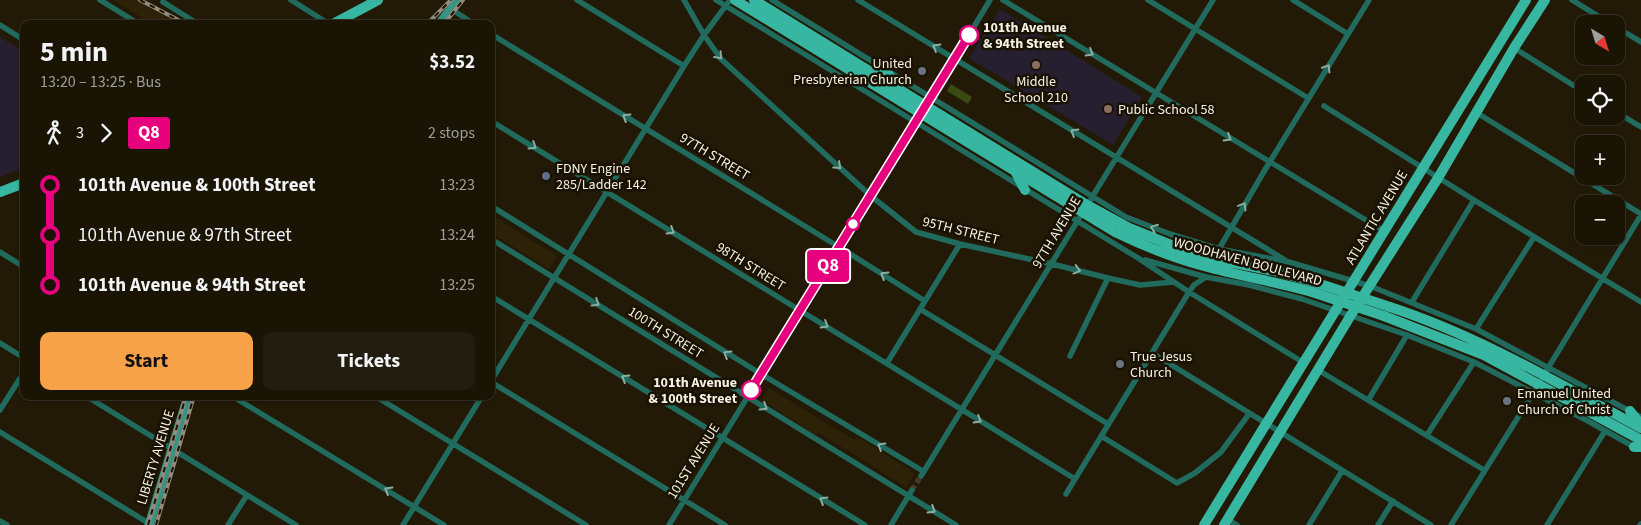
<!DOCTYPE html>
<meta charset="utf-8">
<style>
:root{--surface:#1a1405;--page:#231d0f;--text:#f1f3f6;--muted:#9f9e9a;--line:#383327;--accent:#f7a149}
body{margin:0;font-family:"Source Sans 3",sans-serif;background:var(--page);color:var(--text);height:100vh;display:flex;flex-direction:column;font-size:19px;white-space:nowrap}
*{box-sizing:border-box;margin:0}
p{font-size:16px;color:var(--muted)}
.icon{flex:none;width:28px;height:28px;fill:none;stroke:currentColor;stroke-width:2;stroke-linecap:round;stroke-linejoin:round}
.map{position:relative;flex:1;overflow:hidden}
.details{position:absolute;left:20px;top:20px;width:475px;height:380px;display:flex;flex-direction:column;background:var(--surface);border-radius:10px;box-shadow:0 1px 4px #0004,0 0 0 1px var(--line)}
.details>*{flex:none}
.badge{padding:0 10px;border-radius:4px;font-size:18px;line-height:32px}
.needle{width:32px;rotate:142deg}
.controls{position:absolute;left:1575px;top:15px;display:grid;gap:10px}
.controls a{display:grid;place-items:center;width:50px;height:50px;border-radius:10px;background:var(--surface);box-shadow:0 1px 4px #0004,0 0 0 1px var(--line);font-size:25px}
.map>.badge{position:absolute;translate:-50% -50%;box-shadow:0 0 0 2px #fff}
.legs{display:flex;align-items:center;gap:8px;height:55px;padding:0 20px;font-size:16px}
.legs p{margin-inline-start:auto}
.headline{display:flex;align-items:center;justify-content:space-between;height:85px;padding:0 20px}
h1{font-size:28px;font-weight:700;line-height:38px}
.cta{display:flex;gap:10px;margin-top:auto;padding:10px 20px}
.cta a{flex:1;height:58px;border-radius:10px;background:var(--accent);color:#111;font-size:20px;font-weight:700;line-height:58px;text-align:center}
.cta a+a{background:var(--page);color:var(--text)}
ul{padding:0 20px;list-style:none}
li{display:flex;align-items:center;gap:18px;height:50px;font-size:19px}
li i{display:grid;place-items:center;width:8px;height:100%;margin:0 6px;background:currentColor}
li i::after{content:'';width:12px;height:12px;margin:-6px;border:4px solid;border-radius:50%;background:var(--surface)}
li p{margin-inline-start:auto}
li:first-child i{background:linear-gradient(#0000 50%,currentColor 0)}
li:last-child i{background:linear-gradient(currentColor 50%,#0000 0)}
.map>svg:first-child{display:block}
</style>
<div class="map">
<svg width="1641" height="525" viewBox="0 0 1641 525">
<rect width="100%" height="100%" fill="#221a07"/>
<path fill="#2d2207" d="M114 0H146L186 24H152Z
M491 215 557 256 549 269 491 233Z
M769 388 854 440 857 437 915 473 906 487 818 432 816 435 762 400Z"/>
<path fill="#251f2f" d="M1000 9 1142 97 1113 145 969 58Z
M0 37 24 52V168L0 177Z"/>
<path fill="#3a4a13" d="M951 84 972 97 968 104 947 91Z"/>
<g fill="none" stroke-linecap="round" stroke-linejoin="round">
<path stroke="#423a28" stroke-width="5.5" stroke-dasharray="5.5 3" stroke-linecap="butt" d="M912 490 921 476"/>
<path stroke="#206b5d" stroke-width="5.5" d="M100 0 139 24
M291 0 329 24
M577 0 684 66
M684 0 704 35 721 59 871 196 916 232 960 244 1052 264 1108 278 1140 285 1174 282
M716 0 1138 258 1189 292 1304 363
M772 0 1126 217 1170 234 1219 249 1289 262 1370 286 1476 329 1641 417
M858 0 1285 260
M1003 0 1384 231
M1148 0 1308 98
M1293 0 1348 34
M1572 0 1611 24
M163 2 198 24
M451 9 474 24
M0 25 24 40
M1616 27 1641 42
M491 34 839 247 925 301
M1514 48 1584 92
M929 101 990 0
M1324 106 1474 200 1641 302
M1616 112 1641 127
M1477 113 1641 214
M491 121 1075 479
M491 206 761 374 923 471
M491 239 956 525
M1219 249 1266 168 1369 0
M0 252 24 267
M1145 260 1206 277 1249 285 1302 299 1407 335 1474 362 1588 421 1636 448
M491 296 865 525
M1412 302 1474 200
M920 309 1108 424
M1476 329 1534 237
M0 343 24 358
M1152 353 1431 525
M1070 356 1108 278
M887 363 960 244
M1318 370 1484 470
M1542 378 1641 215
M491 381 684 66 704 35 730 0
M491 382 725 525
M86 396 296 525
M232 396 444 525
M375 396 586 525
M1369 399 1407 335
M0 410 24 372
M0 432 150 524
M1427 435 1474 362
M1101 436 1177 483 1195 473 1221 452 1249 414
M921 476 1213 0
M1066 494 1189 292 1194 285 1206 277
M1227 519 1237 525
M0 521 7 525
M228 525 247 495
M403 525 482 396
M669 525 918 119
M891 525 912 490
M1309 525 1342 471
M1378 525 1393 501
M1451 525 1535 390
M1547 525 1605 431
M1640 525 1641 524"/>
<path stroke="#379483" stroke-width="9" d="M439 24 458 0
M149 525 188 396"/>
<path stroke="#37b7a1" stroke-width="10" d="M735 0 1115 232C1144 246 1174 258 1204 266 1240 276 1277 282 1312 292
M754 0 1087 205 1129 228 1176 247 1214 259 1279 272 1317 283
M333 24 378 0
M884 69 896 84
M1016 173 1025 190
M0 192 24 183
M1390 307C1479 336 1559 384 1641 428
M1384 316 1484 355 1641 440
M1630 411 1641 425
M1634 447H1641
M1204 525 1526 0
M1224 525 1351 315 1438 178 1514 48 1545 0"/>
<g stroke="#928b7c" stroke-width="4">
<path id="rail" d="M140 0 186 24
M427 24 451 0
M444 24 463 0
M148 525 186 396
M156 525 194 396"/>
</g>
<use href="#rail" stroke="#191101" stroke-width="2" stroke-dasharray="5.5" stroke-linecap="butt"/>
<path stroke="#37b7a1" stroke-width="10" d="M1317 283 1390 307
M1312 292 1384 316"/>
</g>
<defs><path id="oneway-chevron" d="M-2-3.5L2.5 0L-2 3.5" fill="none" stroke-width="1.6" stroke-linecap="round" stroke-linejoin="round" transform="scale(1.25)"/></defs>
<g stroke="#8caea2">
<use href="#oneway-chevron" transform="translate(936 47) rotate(-149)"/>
<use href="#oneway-chevron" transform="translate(1090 53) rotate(31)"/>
<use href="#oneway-chevron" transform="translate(719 56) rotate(48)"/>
<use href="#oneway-chevron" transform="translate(1327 68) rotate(-58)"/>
<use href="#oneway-chevron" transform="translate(626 117) rotate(-148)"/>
<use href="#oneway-chevron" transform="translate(1074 132) rotate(-149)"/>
<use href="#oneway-chevron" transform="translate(1228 138) rotate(31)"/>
<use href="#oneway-chevron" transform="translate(533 146) rotate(32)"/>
<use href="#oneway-chevron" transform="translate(838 166) rotate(42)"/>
<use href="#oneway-chevron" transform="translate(1243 206) rotate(-59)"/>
<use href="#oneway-chevron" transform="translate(1154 228) rotate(-159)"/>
<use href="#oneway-chevron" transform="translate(671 231) rotate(32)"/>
<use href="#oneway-chevron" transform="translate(1077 270) rotate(15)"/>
<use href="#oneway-chevron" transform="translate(884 275) rotate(-148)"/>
<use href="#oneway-chevron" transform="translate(596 303) rotate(32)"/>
<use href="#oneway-chevron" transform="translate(825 325) rotate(31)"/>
<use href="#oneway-chevron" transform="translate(727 354) rotate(-148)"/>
<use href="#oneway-chevron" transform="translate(625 378) rotate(-148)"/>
<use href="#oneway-chevron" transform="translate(764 407) rotate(32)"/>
<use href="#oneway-chevron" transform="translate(978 420) rotate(31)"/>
<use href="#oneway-chevron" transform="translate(881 446) rotate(-149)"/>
<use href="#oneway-chevron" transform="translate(388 490) rotate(-149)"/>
<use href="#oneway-chevron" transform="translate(823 500) rotate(-149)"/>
<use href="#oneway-chevron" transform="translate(932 510) rotate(32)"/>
</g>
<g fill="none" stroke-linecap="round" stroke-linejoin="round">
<g stroke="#fff" stroke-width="11">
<path id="line-1" d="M751 390 969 35"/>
</g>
<use href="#line-1" stroke="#e6007e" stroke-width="8"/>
</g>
<g fill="#fff" stroke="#e6007e" stroke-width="2.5">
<circle cx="969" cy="35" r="9"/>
<circle cx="853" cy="224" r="6"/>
<circle cx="751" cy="390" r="9"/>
</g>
<g fill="#8d6e63" stroke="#191101" stroke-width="2">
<circle cx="1036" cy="65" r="5"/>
<circle cx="1108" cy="109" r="5"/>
</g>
<g fill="#6b7280" stroke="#191101" stroke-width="2">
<circle cx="922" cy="71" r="5"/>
<circle cx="1120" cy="364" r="5"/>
<circle cx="1507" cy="401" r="5"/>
</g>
<circle fill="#5c6f8a" stroke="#191101" stroke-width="2" cx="546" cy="176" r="5"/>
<g text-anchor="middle" stroke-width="5" stroke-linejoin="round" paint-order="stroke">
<g font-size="14" font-weight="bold" fill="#f7f2e6" stroke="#191101" text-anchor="start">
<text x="983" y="32">101th Avenue<tspan x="983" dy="16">&amp; 94th Street</tspan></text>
<text x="737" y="387" text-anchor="end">101th Avenue<tspan x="737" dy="16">&amp; 100th Street</tspan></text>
</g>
<g font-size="14" fill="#f7f2e6" stroke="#191101" text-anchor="start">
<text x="912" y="68" text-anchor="end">United<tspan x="912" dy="16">Presbyterian Church</tspan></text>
<text x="1036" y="86" text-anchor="middle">Middle<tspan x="1036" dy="16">School 210</tspan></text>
<text x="1118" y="114">Public School 58</text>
<text x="556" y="173">FDNY Engine<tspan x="556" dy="16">285/Ladder 142</tspan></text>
<text x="1130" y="361">True Jesus<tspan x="1130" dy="16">Church</tspan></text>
<text x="1517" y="398">Emanuel United<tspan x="1517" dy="16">Church of Christ</tspan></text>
</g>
<g font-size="14" fill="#f7f2e6" stroke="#191101">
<text transform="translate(715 156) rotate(31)" y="5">97TH STREET</text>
<text transform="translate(1376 217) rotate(-59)" y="5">ATLANTIC AVENUE</text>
<text transform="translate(961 230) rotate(14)" y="5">95TH STREET</text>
<text transform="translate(1056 232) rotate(-59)" y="5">97TH AVENUE</text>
<text transform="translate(1248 261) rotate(15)" y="5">WOODHAVEN BOULEVARD</text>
<text transform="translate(751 266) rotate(32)" y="5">98TH STREET</text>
<text transform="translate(666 332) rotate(32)" y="5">100TH STREET</text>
<text transform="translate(155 457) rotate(-73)" y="5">LIBERTY AVENUE</text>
<text transform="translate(693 461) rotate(-58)" y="5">101ST AVENUE</text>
</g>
</g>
</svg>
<div class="controls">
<a><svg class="needle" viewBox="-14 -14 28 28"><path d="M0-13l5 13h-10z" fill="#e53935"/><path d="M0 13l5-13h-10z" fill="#9f9e9a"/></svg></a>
<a><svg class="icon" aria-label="locate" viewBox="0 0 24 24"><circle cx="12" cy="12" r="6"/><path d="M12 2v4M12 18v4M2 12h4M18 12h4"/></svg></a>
<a>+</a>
<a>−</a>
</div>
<b class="badge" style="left:828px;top:266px;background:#e6007e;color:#fff">Q8</b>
<section class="details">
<div class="headline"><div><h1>5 min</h1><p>13:20 – 13:25 · Bus</p></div><b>$3.52</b></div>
<div class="legs"><svg class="icon" aria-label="walk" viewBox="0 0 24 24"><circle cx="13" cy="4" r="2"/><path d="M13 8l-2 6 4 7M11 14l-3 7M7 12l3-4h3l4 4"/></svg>3<svg class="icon" aria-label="forward" viewBox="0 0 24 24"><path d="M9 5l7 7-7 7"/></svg><b class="badge" style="background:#e6007e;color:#fff">Q8</b><p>2 stops</p></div>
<ul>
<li><i style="color:#e6007e"></i><b>101th Avenue &amp; 100th Street</b><p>13:23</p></li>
<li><i style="color:#e6007e"></i><span>101th Avenue &amp; 97th Street</span><p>13:24</p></li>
<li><i style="color:#e6007e"></i><b>101th Avenue &amp; 94th Street</b><p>13:25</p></li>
</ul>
<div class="cta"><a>Start</a><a>Tickets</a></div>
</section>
</div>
